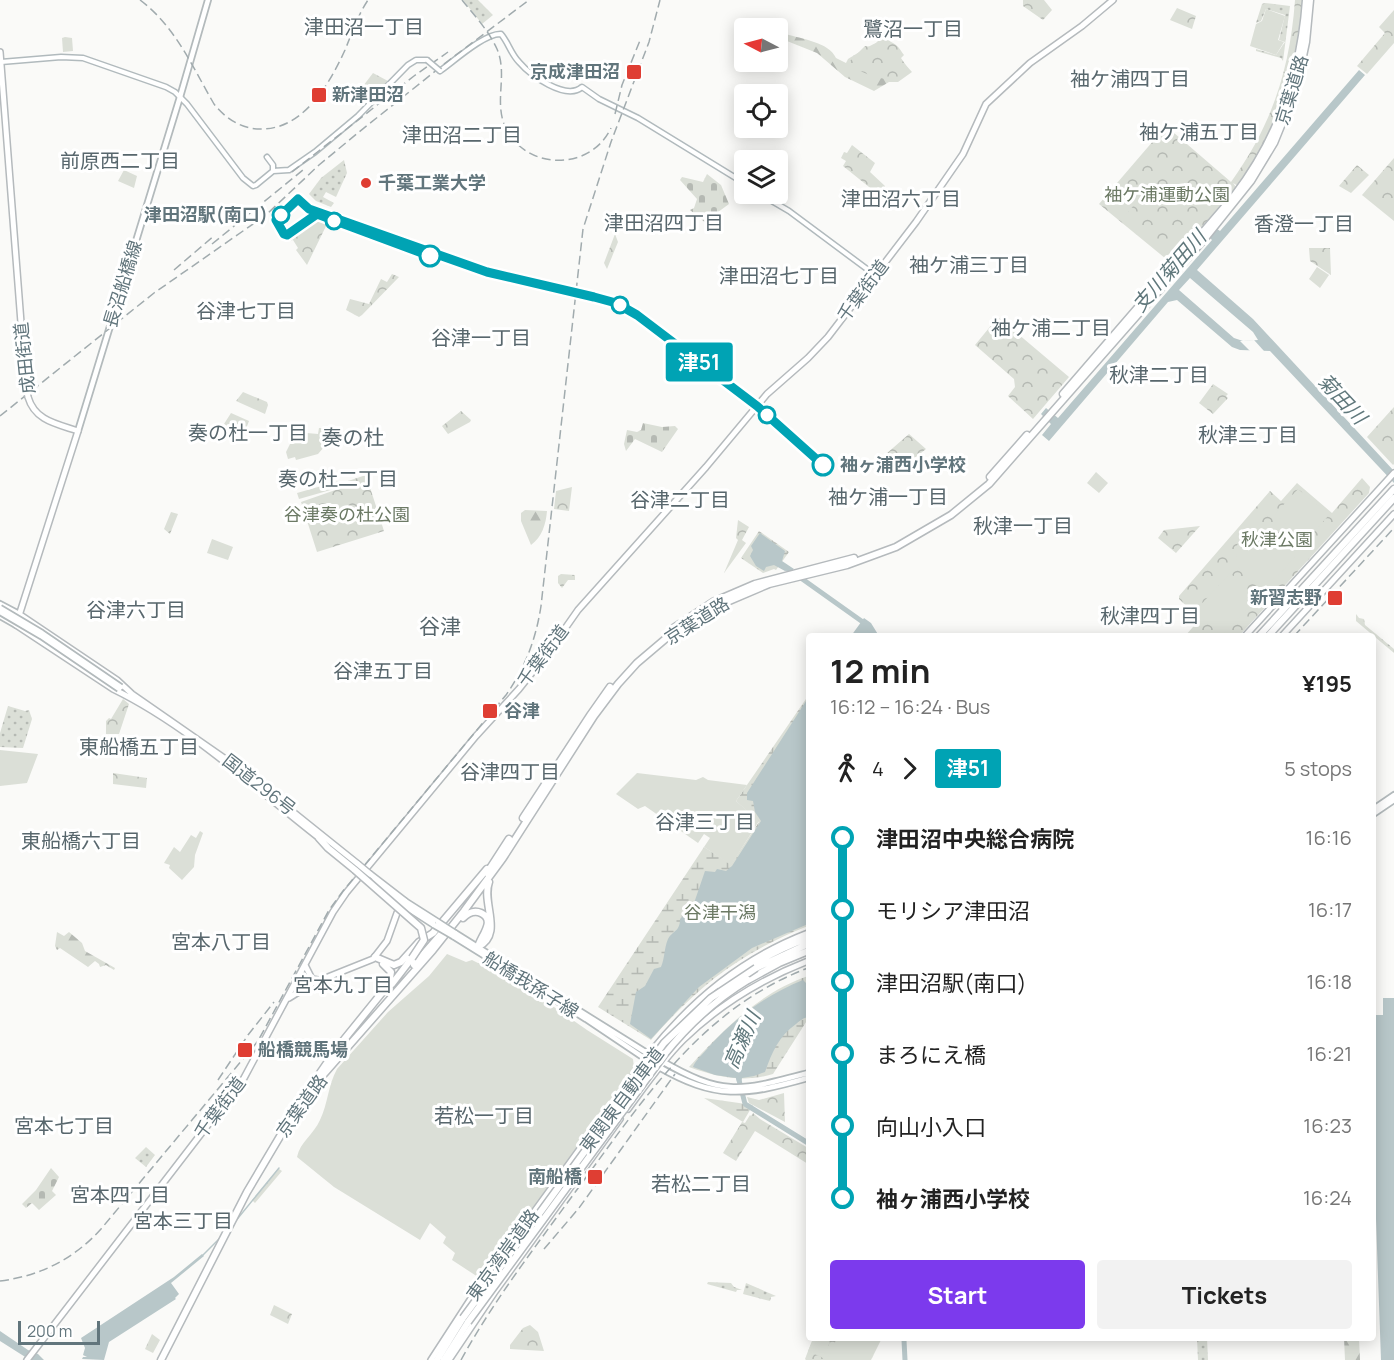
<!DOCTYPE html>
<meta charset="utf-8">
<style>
:root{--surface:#fff;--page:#f2f2f2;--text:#222;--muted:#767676;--accent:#7c3aed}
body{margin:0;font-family:Manrope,"Noto Sans JP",sans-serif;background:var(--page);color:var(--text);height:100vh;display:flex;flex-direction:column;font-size:22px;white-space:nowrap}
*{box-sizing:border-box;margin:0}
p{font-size:20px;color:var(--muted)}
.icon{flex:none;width:33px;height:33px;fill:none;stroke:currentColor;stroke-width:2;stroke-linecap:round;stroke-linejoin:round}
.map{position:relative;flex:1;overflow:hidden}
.details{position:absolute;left:806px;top:633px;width:570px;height:708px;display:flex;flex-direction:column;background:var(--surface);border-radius:6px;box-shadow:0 3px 15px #0003}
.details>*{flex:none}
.badge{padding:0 12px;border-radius:4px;font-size:21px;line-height:39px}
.needle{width:39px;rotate:276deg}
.fabs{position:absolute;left:734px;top:18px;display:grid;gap:12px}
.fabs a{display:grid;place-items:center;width:54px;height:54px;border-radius:6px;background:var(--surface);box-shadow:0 3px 15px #0003;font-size:30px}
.scale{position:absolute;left:18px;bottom:15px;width:82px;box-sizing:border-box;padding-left:6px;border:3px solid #61757c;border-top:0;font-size:16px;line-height:21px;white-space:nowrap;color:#61757c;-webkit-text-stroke:4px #fff;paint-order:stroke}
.map>.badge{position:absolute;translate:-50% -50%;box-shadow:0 0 0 3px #fff}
.legs{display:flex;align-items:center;gap:9px;height:66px;padding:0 24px;font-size:20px}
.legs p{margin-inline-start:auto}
.headline{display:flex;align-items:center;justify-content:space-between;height:102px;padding:0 24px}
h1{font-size:33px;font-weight:700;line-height:45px}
.button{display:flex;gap:12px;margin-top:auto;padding:12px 24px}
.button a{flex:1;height:69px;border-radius:6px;background:var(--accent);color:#fff;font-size:24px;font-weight:700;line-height:69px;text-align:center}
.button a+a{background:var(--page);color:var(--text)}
ul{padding:0 24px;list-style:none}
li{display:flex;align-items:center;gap:21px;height:72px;font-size:22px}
li i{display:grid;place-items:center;width:9px;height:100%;margin:0 8px;background:currentColor}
li i::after{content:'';width:15px;height:15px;margin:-8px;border:4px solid;border-radius:50%;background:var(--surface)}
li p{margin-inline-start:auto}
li:first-child i{background:linear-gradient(#0000 50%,currentColor 0)}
li:last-child i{background:linear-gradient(currentColor 50%,#0000 0)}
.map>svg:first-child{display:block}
</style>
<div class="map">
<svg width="1394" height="1360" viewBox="0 0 1394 1360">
<defs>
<pattern id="grass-dots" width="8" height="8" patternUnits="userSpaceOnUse" patternTransform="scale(1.5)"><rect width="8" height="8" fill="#dbdfd7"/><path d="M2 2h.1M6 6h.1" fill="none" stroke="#b5b9b3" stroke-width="1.8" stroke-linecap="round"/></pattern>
<pattern id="forest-firs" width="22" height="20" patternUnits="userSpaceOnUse" patternTransform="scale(1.5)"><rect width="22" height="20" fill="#dbdfd7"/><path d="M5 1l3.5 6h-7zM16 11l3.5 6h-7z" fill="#b5b9b3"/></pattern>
<pattern id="wetland-marsh" width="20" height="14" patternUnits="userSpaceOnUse" patternTransform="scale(1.5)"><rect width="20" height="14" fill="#dbdfd7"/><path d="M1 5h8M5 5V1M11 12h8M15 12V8" fill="none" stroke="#b5b9b3"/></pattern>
<pattern id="cemetery-stones" width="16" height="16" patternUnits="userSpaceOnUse" patternTransform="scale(1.5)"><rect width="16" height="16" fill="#dbdfd7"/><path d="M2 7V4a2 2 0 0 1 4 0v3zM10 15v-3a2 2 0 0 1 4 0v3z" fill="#b5b9b3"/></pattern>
<pattern id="park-crowns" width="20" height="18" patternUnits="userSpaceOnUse" patternTransform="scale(1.5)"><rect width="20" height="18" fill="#dbdfd7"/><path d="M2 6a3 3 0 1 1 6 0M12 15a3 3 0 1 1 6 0" fill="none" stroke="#b5b9b3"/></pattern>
</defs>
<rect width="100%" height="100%" fill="#fafaf8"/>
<path fill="url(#grass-dots)" d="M463 0H478L493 15 482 24Z
M1265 3 1290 6 1283 61 1281 58 1256 51V49L1276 55 1285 42 1279 40 1285 15 1266 9 1261 21 1256 23 1262 4Z
M344 160 347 173 336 197 326 192 323 197 334 203 331 207 316 201 309 194 321 178Z
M1356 614 1359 618 1364 619 1365 625 1394 649V653L1356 621Z
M8 706 25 711 29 710 32 719 23 748 0 747V733Z
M146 1147 155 1155 146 1167 135 1158Z
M708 1282 731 1283 734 1287 742 1290H737L736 1292 707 1284Z
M746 1283 776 1296 771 1297 770 1301 743 1294Z
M1197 1338H1207L1208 1360H1198Z"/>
<path fill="url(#forest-firs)" d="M786 34C801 39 829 42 836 58L846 63 848 59C859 53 879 38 891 40L888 45 912 72 898 82H889L874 91 845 77 817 53 782 39Z
M525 510 547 511C546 524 542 537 531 545L521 521V513Z
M57 932 64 936 69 932 82 943 85 951 115 968 114 970 106 965 100 967 99 964 95 961 88 967 60 948 57 950 55 946Z
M1344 1338H1359L1360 1360H1345Z"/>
<path fill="url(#wetland-marsh)" d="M759 531 789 552 776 570 774 569 763 573 741 558Z
M808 696V926C740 953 699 985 651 1040L598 1007 704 847 731 864 759 822 736 801Z
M808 976V1019L773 1074C743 1083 717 1077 689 1067 724 1029 759 993 808 976Z
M704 1098 753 1105 743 1122Z"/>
<path fill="url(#cemetery-stones)" d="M707 174 721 185 729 204 714 215 707 224 690 210 694 208 697 199 680 180 682 177 703 182Z
M643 423 662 427 675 426 678 429 662 452 635 439 626 451 624 444 627 430 637 432 641 430Z
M51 1168 59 1177 52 1191 56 1195 39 1210 32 1203 26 1208 22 1204 36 1190Z"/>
<path fill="url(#park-crowns)" d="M1023 0H1044L1052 10 1043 20 1023 6Z
M1295 0H1303C1299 69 1276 130 1238 186L1233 183 1236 187 1171 263 1099 204 1166 126 1231 182C1272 125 1290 69 1295 0Z
M1177 8 1196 16 1192 29 1170 20Z
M1394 10V43L1367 74 1357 66 1385 33 1379 27Z
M880 39C894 42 896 43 904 55L901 58 909 70C894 88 863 75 848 63L865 46 872 47Z
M373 73 388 81 365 103 357 94Z
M852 145 875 163 870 172 885 186 882 190 878 187 874 191 843 166 846 161 841 158 844 152 847 153Z
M1394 158V221L1362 195Z
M1357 165 1369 175 1351 193 1339 186Z
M124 170 137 176 134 188 118 181Z
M317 218 328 222 307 265 296 250 298 248 293 240 290 241 291 237 313 219Z
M615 234 618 242 607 269 604 263Z
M1309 248H1330L1331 275 1310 261Z
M392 274 399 277 362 315 359 317 346 310 350 299 369 304 381 279 387 282Z
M998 317 1069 377 1033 419 1008 396 1015 387 1014 379 975 345Z
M1213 384 1228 394 1226 396 1228 398 1213 414 1199 403Z
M243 392 267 402 268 405 265 414 236 401Z
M1394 407V464L1393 465 1367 437Z
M461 411 471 420 470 422 448 434 442 426Z
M909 434 926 449 902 468 886 454Z
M366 475 384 531 317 552 301 502 344 487 345 482Z
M1362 478 1370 487 1369 493 1239 636H1185L1200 619 1179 599V596L1270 491 1281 501 1297 483 1332 513Z
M572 487 569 511 554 509 556 491Z
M171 512 178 514 170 534 164 529Z
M738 520 749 527 742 540 746 543 724 573 738 540 736 538Z
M1200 526 1176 553 1158 538 1164 530Z
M561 574 575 575V580H568L562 588 558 583V576Z
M123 699 129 704 119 734H106V721L109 718 111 719Z
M113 773 147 778 146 788 113 784Z
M784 1093 785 1122 749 1103 747 1097 759 1100Z
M753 1113 760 1119 808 1148V1164L755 1131 736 1161 723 1153 742 1122 745 1123 750 1115 751 1116Z
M279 1169 282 1171 255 1203 252 1200Z
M274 1305 292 1314 288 1324 270 1315Z
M530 1325 538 1332 544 1351 510 1349V1345L523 1328Z
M152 1334 160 1340 153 1353 145 1349Z
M813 1338H882L871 1360H806L805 1359Z"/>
<path fill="#dbdfd7" d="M1266 9 1285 16 1278 40 1284 42 1276 55 1250 46 1256 24 1262 21Z
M65 37 72 38 73 51 63 52 62 38Z
M1129 186 1141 196 1122 220 1109 210Z
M1317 267 1329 275 1320 288 1309 279Z
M231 413 249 421 241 442 236 440 238 434 229 431 224 424Z
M319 428H323L324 447 318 454 296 460 295 457 288 459 286 452 296 432 318 434Z
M1096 472 1108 483 1099 493 1087 483Z
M339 481 341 487 299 499 297 493Z
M1298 489 1329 515 1305 542 1275 514Z
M1264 527 1270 529 1294 549 1295 557C1288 564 1280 576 1271 580 1236 596 1217 530 1264 527Z
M212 539 233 547 228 560 207 553Z
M1230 573 1257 598 1222 636 1195 611Z
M0 750 38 754 27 783 0 786Z
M637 773 696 780 703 777 708 780 747 785 736 801 759 821 731 865 704 847 710 838 704 834 698 843 645 806 638 809 616 794Z
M200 831 203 833 195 855 194 867 182 880 169 868 170 865 164 863 174 847 180 852 191 835 196 838Z
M447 954 466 962 472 960 478 963H485L508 975 587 1030 633 1059 634 1068 591 1131 484 1276 478 1277 452 1260 455 1253 443 1243 446 1237 430 1223 420 1240 334 1187 297 1157C300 1142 314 1134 320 1120 328 1104 328 1085 337 1069L388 1012 429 976Z
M814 1338H822L830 1342 823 1358 808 1351Z
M837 1338H879L869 1360H827Z"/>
<path fill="#b8c7c9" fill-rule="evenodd" d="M1359 70 1365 75 1197 270 1253 319 1394 471V483L1270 351 1240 350 1232 347 1177 300 1168 302 1049 441 1042 435 1051 424 1041 414 1046 408 1058 418 1212 240 1201 229 1207 222 1220 231ZM1190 278 1253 332 1258 340 1243 341 1234 338 1179 290Z
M760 533 785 551 782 561 794 569 785 571 774 565 766 567 764 571 756 566 750 556 753 550 751 546Z
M864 618 871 623 879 636H851Z
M808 698V924L752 948 699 987 651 1039 630 1024 636 992 645 986 654 969 661 967C665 958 664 948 668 939 673 930 680 932 680 919L693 906 705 871 715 872 717 869 726 871 732 866 761 821 755 812 753 801 747 800V793Z
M803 980 808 985V1017C803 1018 801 1020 796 1024 779 1036 772 1052 765 1072L754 1076 742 1078 741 1083 737 1082 736 1078 715 1075 693 1067C695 1061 702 1055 707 1049 733 1019 766 995 803 980Z
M1383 998H1394V1360H1381C1377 1245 1372 1130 1372 1015H1383Z
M202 1254 204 1256 171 1283 179 1294 175 1298 176 1299 109 1342 104 1360 82 1359 83 1357H87L83 1355 85 1348 81 1338 174 1277Z
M0 1331 28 1350 38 1354 44 1360H30L0 1341Z"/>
<path fill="#fafaf8" d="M1254 340 1264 351 1251 352 1240 341Z"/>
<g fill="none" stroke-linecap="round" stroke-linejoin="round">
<path stroke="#b8c7c9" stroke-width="1.5" d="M234 1223 279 1168
M203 1255 221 1237"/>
<path stroke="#b8c7c9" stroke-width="5" d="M784 566 867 625 874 636
M738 1076 745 1104 808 1143
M904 1340 905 1360"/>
<g stroke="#b1babd" stroke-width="7">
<path id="secondary" d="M1 62 61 57 83 58 166 87 175 92 187 104 243 178 253 186 256 185 273 171V165L267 157
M440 71C454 61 485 33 501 34 508 42 511 54 519 62 530 75 566 101 582 87L599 99 638 118 744 183
M273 171 289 170 315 152 358 116 408 65 416 60H427
M760 194 789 211 875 275"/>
</g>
<g stroke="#b3babc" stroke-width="8">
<path id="primary" d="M78 431 180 97 208 0
M0 604 19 614
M0 616 16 625
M1372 810 1394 795
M1372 815 1394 800
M405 901 438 922
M403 905 434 925
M455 933 650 1055
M453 936 586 1019 647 1060
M655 1058 677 1037
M660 1060C724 1097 740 1091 808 1073
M657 1066C716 1100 744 1096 808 1078"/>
</g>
<g stroke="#b5babd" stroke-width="8">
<path id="trunk" d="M0 52 26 387
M28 397C35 421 57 424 78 431L16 625 113 689C189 726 256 789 323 841
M19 614 117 680 132 694 237 767 358 864
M1245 636 1394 473
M1282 636 1394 514
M374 881 403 905
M305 965 312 979 318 980
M289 998 313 983 373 959 387 941 397 913 405 901 370 874
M628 1109C645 1086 662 1061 683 1040 719 1005 762 979 808 961
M27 1360 244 1078 333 912 346 893 476 736 519 689 550 650 578 610 706 467 767 394 808 358 828 337 916 222 963 154 986 104 1030 63 1082 26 1113 0
M431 1360 470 1300 649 1054C693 999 743 958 808 933
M449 1360 494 1293 620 1119"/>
</g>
<g stroke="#b5babd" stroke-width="9">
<path id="motorway" d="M1063 394 1234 196C1278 139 1301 72 1306 0
M990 477 1027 435
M672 629 713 602 755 584 854 558
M1259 636 1394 489
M1268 636 1394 498
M523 818 591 714 610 687
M319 838 328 848 355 870
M487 873 509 839
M463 918C468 913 474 910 481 913 497 920 480 937 478 947
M478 947C504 934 481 903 489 882
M375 957 394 965 401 962 419 942 433 933 487 869
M414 965 441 934
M756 968 808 944
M748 980 779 963 808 951
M392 984 412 958
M721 988C747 965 776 950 808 938
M320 1073 338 1047 389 984 391 972 383 964
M161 1360 247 1192 298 1106 323 1075 433 950 464 911 503 858 594 716 618 684 637 663 670 635 715 607 769 584 847 565 896 547 951 515 989 484 1207 236 1251 181 1274 143 1296 89 1306 42 1310 0
M437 1360 463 1318
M444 1360 468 1322"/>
</g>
<use href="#secondary" stroke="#fff" stroke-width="4"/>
<use href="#primary" stroke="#fff" stroke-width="4.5"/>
<use href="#trunk" stroke="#fff" stroke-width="5"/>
<use href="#motorway" stroke="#fff" stroke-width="6"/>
<path stroke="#a1abae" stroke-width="1.5" stroke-dasharray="9 4.5" stroke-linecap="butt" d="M140 0C175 26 192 66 214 104 225 118 241 129 260 129 303 130 329 85 345 50 352 33 358 15 368 0
M462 0C474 15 489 31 497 49 509 77 491 106 509 134 533 171 592 169 611 128
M615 114 622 85 641 38
M292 172 414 76 448 52
M212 244 303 170
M174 270 215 235
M0 416 154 293 266 215 319 165 359 132 448 61 529 0
M1294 636 1394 528
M218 1080 248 1035 274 1002
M544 1249 579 1208 675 1074
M0 1281C40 1276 74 1259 101 1229L258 1041 329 910 343 891 506 695C525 668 536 639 541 606L583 229 611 142 649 42 660 0
M461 1360C494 1300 536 1246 576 1191 642 1102 700 1009 808 968"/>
<g stroke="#b1babd" stroke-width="7" stroke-linecap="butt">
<path id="secondary-bridge" d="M427 60 440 71"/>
</g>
<g stroke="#b3babc" stroke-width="8" stroke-linecap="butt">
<path id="primary-bridge" d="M0 608 42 633 121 687
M0 612 41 636 119 689
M438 922 455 933
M434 925 453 936"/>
</g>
<g stroke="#b5babd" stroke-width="8" stroke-linecap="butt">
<path id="trunk-bridge" d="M26 387 28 397
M358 864 370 874"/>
</g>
<g stroke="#b5babd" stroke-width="9" stroke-linecap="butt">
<path id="motorway-bridge" d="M355 870 421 928 424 940 412 958
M463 1318 664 1043 711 998 756 968
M468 1322 664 1055C688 1025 715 1000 748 980"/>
</g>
<use href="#secondary-bridge" stroke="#fff" stroke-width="4"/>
<use href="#primary-bridge" stroke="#fff" stroke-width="4.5"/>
<use href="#trunk-bridge" stroke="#fff" stroke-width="5"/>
<use href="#motorway-bridge" stroke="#fff" stroke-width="6"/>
</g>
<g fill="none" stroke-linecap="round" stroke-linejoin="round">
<g stroke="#fff" stroke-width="14">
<path id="line-1" d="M430 256 317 214 287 235 284 234 276 220 298 199 309 209 487 272 594 297 616 303 637 315 757 406 823 465"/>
</g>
<use href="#line-1" stroke="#00a3b4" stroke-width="9"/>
</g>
<g fill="#df3e33" stroke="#fff" stroke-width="2">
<rect x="626" y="64" width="16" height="16" rx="3"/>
<rect x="311" y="87" width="16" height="16" rx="3"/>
<circle cx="366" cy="183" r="6"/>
<rect x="1327" y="590" width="16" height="16" rx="3"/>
<rect x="482" y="703" width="16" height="16" rx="3"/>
<rect x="237" y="1042" width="16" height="16" rx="3"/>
<rect x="587" y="1169" width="16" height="16" rx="3"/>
</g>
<g fill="#fff" stroke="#00a3b4" stroke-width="3">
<circle cx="281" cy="215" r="8"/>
<circle cx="334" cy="221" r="8"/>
<circle cx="430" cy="256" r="10"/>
<circle cx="620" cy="305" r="8"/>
<circle cx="767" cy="415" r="8"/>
<circle cx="823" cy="465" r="10"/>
</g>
<g text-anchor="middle" stroke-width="6" stroke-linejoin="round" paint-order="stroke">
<g font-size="18" font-weight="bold" fill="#61757c" stroke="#fff" text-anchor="start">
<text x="620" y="78" text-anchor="end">京成津田沼</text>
<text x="332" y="101">新津田沼</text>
<text x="378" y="189">千葉工業大学</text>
<text x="1322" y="604" text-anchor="end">新習志野</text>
<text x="504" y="717">谷津</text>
<text x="258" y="1056">船橋競馬場</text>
<text x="582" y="1183" text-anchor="end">南船橋</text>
</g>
<g font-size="18" fill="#61757c" stroke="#fff">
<text transform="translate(1292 90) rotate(-73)" y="6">京葉道路</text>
<text transform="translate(123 284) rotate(-73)" y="6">長沼船橋線</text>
<text transform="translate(863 291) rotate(-53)" y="6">千葉街道</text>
<text transform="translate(25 358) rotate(-96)" y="6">成田街道</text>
<text transform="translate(697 621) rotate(-32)" y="6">京葉道路</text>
<text transform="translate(543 656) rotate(-53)" y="6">千葉街道</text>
<text transform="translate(259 785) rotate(38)" y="6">国道296号</text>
<text transform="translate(531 985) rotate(32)" y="6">船橋我孫子線</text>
<text transform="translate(622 1100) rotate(-53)" y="6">東関東自動車道</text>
<text transform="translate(302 1106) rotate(-54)" y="6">京葉道路</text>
<text transform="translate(220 1108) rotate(-53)" y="6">千葉街道</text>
<text transform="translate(503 1255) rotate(-54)" y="6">東京湾岸道路</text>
</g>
<g font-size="18" fill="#6c7a65" stroke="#fff">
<text x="1167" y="201">袖ケ浦運動公園</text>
<text x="347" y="521">谷津奏の杜公園</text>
<text x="1277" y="546">秋津公園</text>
<text x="720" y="919">谷津干潟</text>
</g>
<g font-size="18" font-weight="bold" fill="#61757c" stroke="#fff" text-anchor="end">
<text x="268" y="221">津田沼駅(南口)</text>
<text x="840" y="471" text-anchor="start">袖ヶ浦西小学校</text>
</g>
<g font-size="20" fill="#58676d" stroke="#fff">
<text x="364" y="34">津田沼一丁目</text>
<text x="913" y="36">鷺沼一丁目</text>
<text x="1130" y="86">袖ケ浦四丁目</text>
<text x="1199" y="139">袖ケ浦五丁目</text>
<text x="462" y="142">津田沼二丁目</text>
<text x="120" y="168">前原西二丁目</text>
<text x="901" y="206">津田沼六丁目</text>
<text x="664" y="230">津田沼四丁目</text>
<text x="1304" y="231">香澄一丁目</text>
<text x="969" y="272">袖ケ浦三丁目</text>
<text x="779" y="283">津田沼七丁目</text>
<text x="246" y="318">谷津七丁目</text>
<text x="1051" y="335">袖ケ浦二丁目</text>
<text x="481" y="345">谷津一丁目</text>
<text x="1159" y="382">秋津二丁目</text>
<text x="248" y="440">奏の杜一丁目</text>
<text x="1248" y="442">秋津三丁目</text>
<text x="338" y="486">奏の杜二丁目</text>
<text x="888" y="504">袖ケ浦一丁目</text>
<text x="680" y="507">谷津二丁目</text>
<text x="1023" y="533">秋津一丁目</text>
<text x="136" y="617">谷津六丁目</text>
<text x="1150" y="623">秋津四丁目</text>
<text x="383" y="678">谷津五丁目</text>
<text x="139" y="754">東船橋五丁目</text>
<text x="510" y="779">谷津四丁目</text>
<text x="705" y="829">谷津三丁目</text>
<text x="81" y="848">東船橋六丁目</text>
<text x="221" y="949">宮本八丁目</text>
<text x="343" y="992">宮本九丁目</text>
<text x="484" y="1123">若松一丁目</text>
<text x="64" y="1133">宮本七丁目</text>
<text x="701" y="1191">若松二丁目</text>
<text x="120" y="1202">宮本四丁目</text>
<text x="183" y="1228">宮本三丁目</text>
</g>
<g font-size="20" font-style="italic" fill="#60787c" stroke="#fff">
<text transform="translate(1169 271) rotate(-49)" y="7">支川菊田川</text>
<text transform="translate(1342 399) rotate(47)" y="7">菊田川</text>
<text transform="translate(742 1040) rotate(-66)" y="7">高瀬川</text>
</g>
<g font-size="21" fill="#58676d" stroke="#fff">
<text x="353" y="445">奏の杜</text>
<text x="440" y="634">谷津</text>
</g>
</g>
</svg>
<div class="fabs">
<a><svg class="needle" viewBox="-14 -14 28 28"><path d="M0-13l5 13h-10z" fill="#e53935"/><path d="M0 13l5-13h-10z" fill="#767676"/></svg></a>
<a><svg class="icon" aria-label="locate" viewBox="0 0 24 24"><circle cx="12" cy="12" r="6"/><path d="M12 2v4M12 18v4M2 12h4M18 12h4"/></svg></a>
<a><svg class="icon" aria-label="layers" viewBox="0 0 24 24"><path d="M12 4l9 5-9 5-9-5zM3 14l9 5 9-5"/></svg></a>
</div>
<div class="scale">200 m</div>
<b class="badge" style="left:699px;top:362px;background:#00a3b4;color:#fff">津51</b>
<section class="details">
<div class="headline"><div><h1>12 min</h1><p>16:12 – 16:24 · Bus</p></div><b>¥195</b></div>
<div class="legs"><svg class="icon" aria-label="walk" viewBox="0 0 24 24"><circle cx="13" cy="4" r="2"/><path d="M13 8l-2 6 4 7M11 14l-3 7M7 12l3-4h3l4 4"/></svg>4<svg class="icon" aria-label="forward" viewBox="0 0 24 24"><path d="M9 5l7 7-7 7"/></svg><b class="badge" style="background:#00a3b4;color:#fff">津51</b><p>5 stops</p></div>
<ul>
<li><i style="color:#00a3b4"></i><b>津田沼中央総合病院</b><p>16:16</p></li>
<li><i style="color:#00a3b4"></i><span>モリシア津田沼</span><p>16:17</p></li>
<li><i style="color:#00a3b4"></i><span>津田沼駅(南口)</span><p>16:18</p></li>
<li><i style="color:#00a3b4"></i><span>まろにえ橋</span><p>16:21</p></li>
<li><i style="color:#00a3b4"></i><span>向山小入口</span><p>16:23</p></li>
<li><i style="color:#00a3b4"></i><b>袖ヶ浦西小学校</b><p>16:24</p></li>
</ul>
<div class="button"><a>Start</a><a>Tickets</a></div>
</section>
</div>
